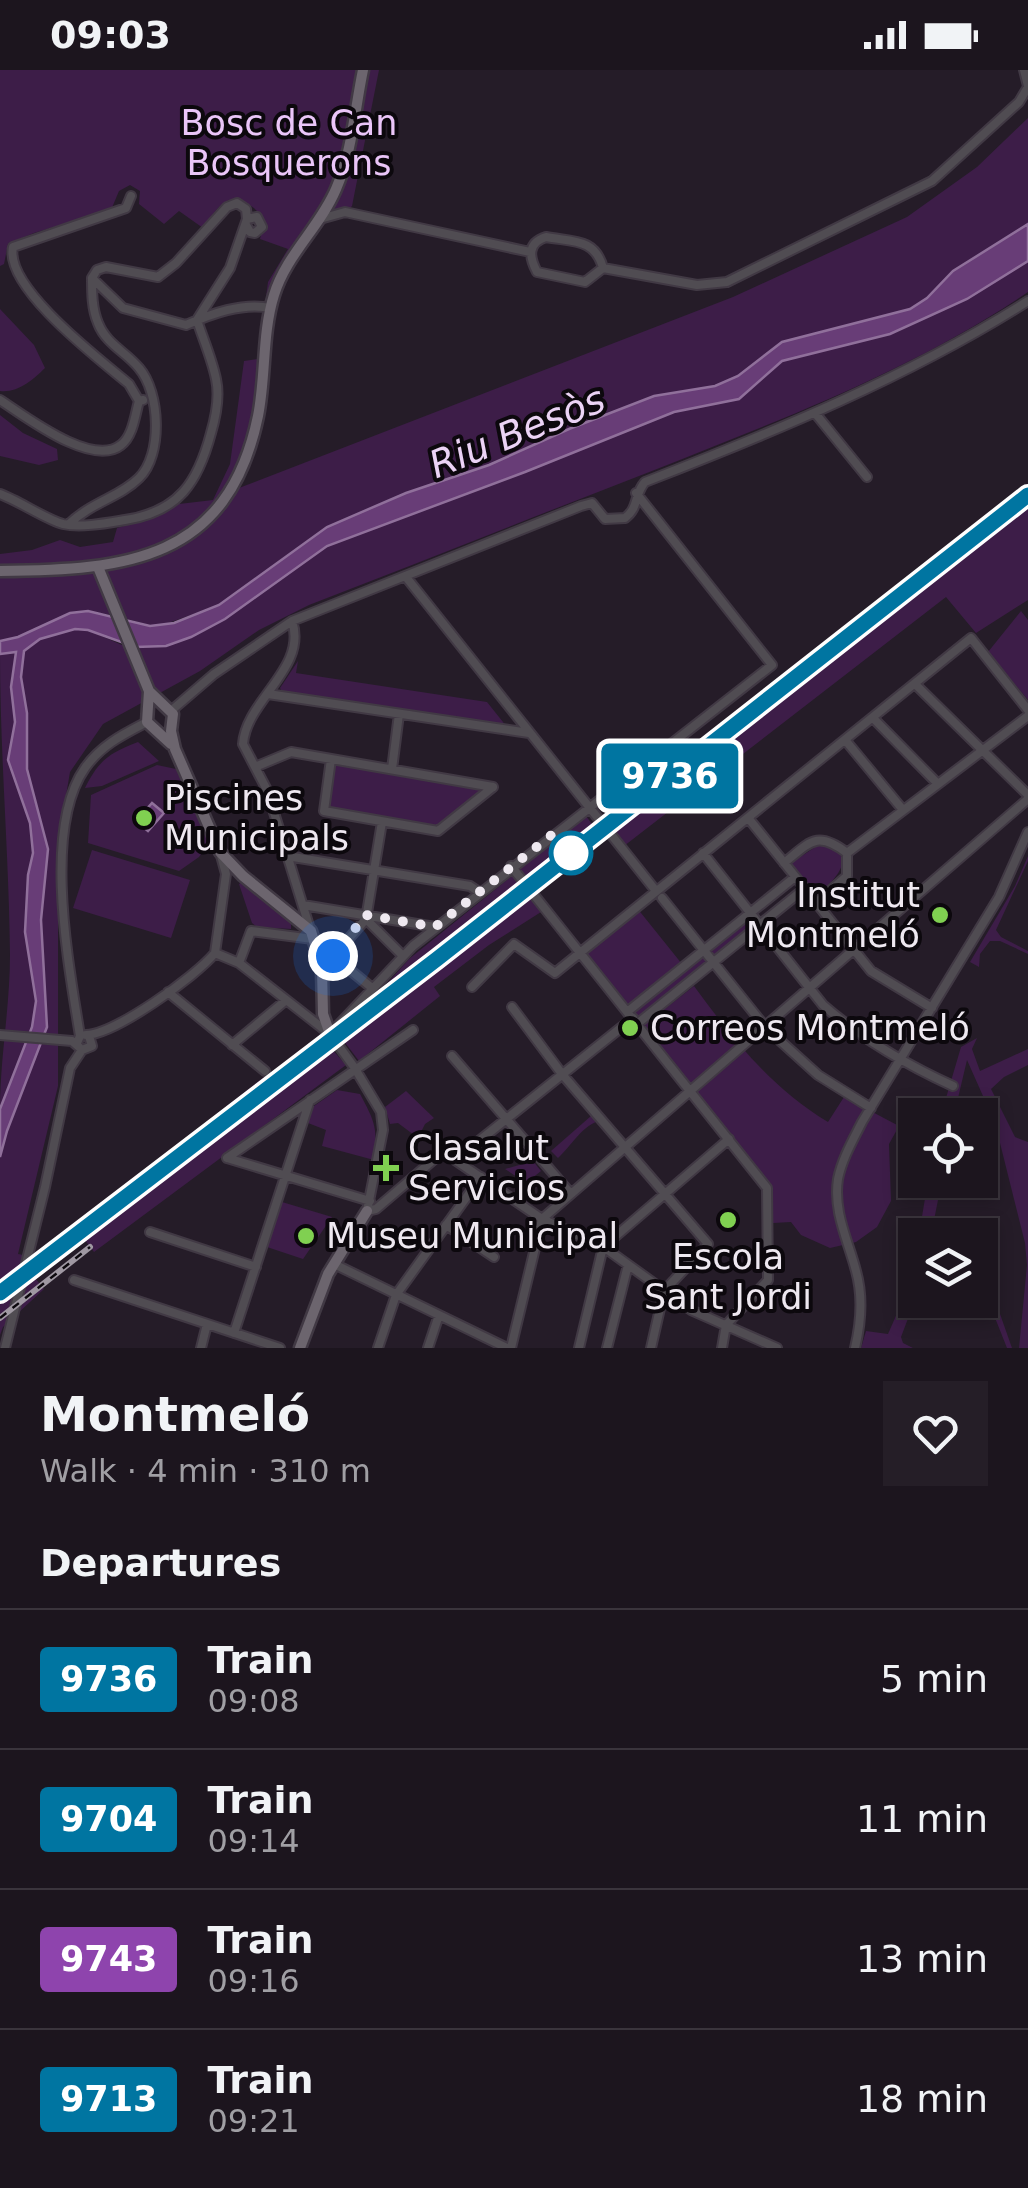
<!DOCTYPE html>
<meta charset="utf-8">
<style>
:root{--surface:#1c151e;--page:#251e27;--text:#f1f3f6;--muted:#a09fa4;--line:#3a343c}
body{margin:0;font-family:"DejaVu Sans",sans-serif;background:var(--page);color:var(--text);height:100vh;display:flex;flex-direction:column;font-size:38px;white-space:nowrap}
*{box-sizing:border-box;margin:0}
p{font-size:32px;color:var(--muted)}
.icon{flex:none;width:55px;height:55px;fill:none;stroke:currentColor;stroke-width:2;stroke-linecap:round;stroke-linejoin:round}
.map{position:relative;height:1278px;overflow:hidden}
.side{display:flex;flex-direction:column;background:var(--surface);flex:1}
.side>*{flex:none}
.badge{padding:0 20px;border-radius:8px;font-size:35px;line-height:65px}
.tools{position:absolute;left:898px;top:1028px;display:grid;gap:20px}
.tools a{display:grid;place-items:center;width:100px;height:100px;border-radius:0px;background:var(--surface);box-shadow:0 5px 15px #0003,0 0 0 2px var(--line);font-size:50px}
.you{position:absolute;width:50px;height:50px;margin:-25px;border:8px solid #fff;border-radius:50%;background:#1a73e8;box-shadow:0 0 0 15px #1a73e833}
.map>.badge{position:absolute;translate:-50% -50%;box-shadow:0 0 0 5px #fff}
h2{padding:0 40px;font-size:38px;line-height:90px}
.round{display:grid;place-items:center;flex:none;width:105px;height:105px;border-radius:0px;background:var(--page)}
.headline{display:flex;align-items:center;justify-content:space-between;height:170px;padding:0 40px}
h1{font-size:48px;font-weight:800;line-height:75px}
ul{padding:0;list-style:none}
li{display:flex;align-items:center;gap:30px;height:140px;padding:0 40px;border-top:2px solid var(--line)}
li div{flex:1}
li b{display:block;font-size:38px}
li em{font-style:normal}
li .badge{min-width:110px;font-weight:700;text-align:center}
.status{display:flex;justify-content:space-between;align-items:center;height:70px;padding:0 50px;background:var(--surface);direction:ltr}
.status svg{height:28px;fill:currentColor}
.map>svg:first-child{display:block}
</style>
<div class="status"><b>09:03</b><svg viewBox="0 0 49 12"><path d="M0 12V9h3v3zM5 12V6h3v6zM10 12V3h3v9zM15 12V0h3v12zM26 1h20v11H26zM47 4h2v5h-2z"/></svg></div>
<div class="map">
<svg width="1028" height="1278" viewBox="0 0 1028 1278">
<rect width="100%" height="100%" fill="#251c28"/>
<path fill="#3d1d48" d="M0 0H379L352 136 340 148 326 152 287 206 277 232 262 353 239 418 733 227 907 147 977 97 1028 48V154L953 201 927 228 903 242 782 272 738 306 715 316 654 326 569 359 489 395 406 423 327 457 219 535 157 557 112 545 88 541 70 543 18 567 0 571V484L32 480 60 470 80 477 113 472 117 458 159 445 179 434 213 430 230 394 244 291 258 289 268 212 288 179 260 169C261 165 264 156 264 153 262 139 237 124 225 132 216 138 209 150 203 158L179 141 164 154 139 134 140 121 130 115 119 121 111 140 34 163 8 174 4 194 0 196Z
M1028 191V222C915 299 783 349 657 399 541 444 425 490 309 535L259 560 200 601 103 654 70 702 58 773V1016L18 1184 35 1187 42 1182 51 1195 35 1208 44 1219 3 1257 0 1265V1087L7 1061 47 957 41 850 48 779 27 699V643L21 607 24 582 40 569 75 559 88 560 122 575 141 578 185 570 225 549 327 476 525 402 674 342 739 329 782 291 897 262 967 229Z
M0 239 34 275 45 298C33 310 18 323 0 321Z
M0 345 23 363 57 379 58 390 39 395 0 386Z
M1028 418V530L976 563 946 527 624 776 601 747Z
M1021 541 1028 550V630L988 582Z
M16 581 11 610 15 652 8 690 30 753 33 783 28 805 25 862 36 931 32 957 0 1039C0 988 10 937 10 885 9 785 0 685 0 584Z
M298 591 296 603 487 632 507 657 282 622 280 618Z
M138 672 159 691 102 716 85 718C99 690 109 683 138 672Z
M334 693 486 720 437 758 327 739Z
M157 695 176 699 210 772 199 787 179 801 88 773 91 725Z
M586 746 595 758 522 814 541 842 489 875 434 917 440 926 359 991 340 966 409 889Z
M820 774C862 784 835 810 816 826L791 793Z
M92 780 190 810 171 868 73 838Z
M1028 786V791L996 860 1001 867 1028 881V884L1000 871H990L980 884 979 897 970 892 1015 816Z
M243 811 291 849V859L257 857 252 853 239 814Z
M637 838 682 894 629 938 583 881Z
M747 849 753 856 716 886 711 884 712 875Z
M703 885 708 889 706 895 642 947 634 946 632 942Z
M694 916C733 969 770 1017 828 1052L844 1027 899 1056 889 1074 891 1131 877 1157 856 1172 830 1178 801 1165 791 1152 773 1153 770 1116 644 955Z
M322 968 346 995 94 1182 74 1156 260 1010Z
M977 968 972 979 980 1001 1028 979V995L1004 1007 991 1019 1015 1067 1028 1072V1278H1019L1027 1195 1025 1173 995 1053 967 990 954 1045H941L961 977Z
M337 1020 360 1024C375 1052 378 1058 374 1090L322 1076 326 1060 308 1053 314 1036Z
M406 1021 434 1048 425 1054 418 1068 398 1053 390 1054 385 1037Z
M591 1046 596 1052C581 1058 571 1076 558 1088L551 1081Z
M533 1091 541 1101 526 1113 505 1099Z
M928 1110H942L931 1165H919Z
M282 1132 332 1147 303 1189 267 1177Z
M980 1186 981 1190 1012 1278H1007L980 1210Z
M915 1188V1230L901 1267 903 1273 913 1278H861L866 1261 888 1264 909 1216Z"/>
<path fill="#683d77" stroke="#90709b" stroke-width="2.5" d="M1028 154V191L967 229 890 264 782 291 739 329 674 342 525 402 327 476 225 549 191 567 166 576 135 577 88 560 75 559 40 569 24 581 21 607 27 643V699L48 779 41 850 47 957 7 1061 0 1087V1039L32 957 36 931 25 862 28 805 33 783 30 753 8 690 15 652 11 617 16 582 0 584V571L18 567 70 543 88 541 150 556 174 553 219 535 327 457 406 423 489 395 569 359 654 326 715 316 738 306 782 272 910 239 927 228 953 201Z
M152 733 164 743 148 761 136 751Z"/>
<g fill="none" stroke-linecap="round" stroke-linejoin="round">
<g stroke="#413944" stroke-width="12">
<path id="street" d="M1024 0 1028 16
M131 126 126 138 13 177C4 217 99 289 129 314L139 331
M320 149 345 142 530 182
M246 155 250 162 255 163 262 157 257 147 247 149
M546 167C573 172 595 168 603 198L585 212 537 202C529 187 527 173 546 167Z
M603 198 697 215 727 212 932 111 1019 32 1028 17
M92 208 123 238 186 255C211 244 242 232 271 238
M0 330C25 346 92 398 121 375 133 366 135 345 139 331L143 330
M815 343 867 407
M0 424C19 431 47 450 63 454 81 458 107 453 125 450 179 442 198 412 211 363 216 346 220 327 216 309 212 289 203 269 197 250L230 198 247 149 246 139 237 133 227 137 176 193 158 207 106 197 97 200 92 208
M69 454C92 432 120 427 139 408 163 385 160 322 139 298 126 282 106 274 98 253 92 239 92 223 92 208
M406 507 656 821
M292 551C308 598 246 630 243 674L267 720 310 859
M915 614 1028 725
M268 624 529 663
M172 640 214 604 292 551 581 436 592 433 605 449 625 448C639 438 634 424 645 412 776 361 908 307 1028 231
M873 648 938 714
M846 671 903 740
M331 689 324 741 438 761 493 717
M255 697 291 682 493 717
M392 699 399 644
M749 749 871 901 932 938
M703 783 823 935C861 968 907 995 953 1016
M847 783 1028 646
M287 786 470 816 479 822
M784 793C810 772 817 760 847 783V806L816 833
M511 796 767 1118 768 1210 726 1255
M662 828 766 958 818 1005 871 1038
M303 835 435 857
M366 849 403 886
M215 883 239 893 330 964 354 997 381 1042 383 1060 367 1141
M215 883 226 804 220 782
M333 886 372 918
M239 893 251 861 344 873
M322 899 366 849 382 752
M472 917 514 874 555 903 971 568 1028 640
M168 922 265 1001
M512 937 562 1004 708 1174 664 1221 651 1278
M627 942 795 807
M633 948 455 1090 542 1149 605 1178 691 1240 777 1278
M637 954 804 819
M330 964 413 876 772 595 636 423
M0 965 72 971 79 977
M86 965C115 964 195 907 215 883
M77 973 80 966C69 896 42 759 85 698 101 675 124 664 147 652
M232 975 285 931
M452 986 571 1124
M227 1088 413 960
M227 1088 370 1131
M367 1141 376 1139 438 1086
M542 1149 1028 729
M446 1155 494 1187
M150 1162 256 1197
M334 1194 507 1278
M74 1210 280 1278
M234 1263 310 1030
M5 1278 45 1117 70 998 82 980 92 976 89 966
M201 1278 207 1254
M378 1278 396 1225 481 1107
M428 1278 439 1245
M511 1278 542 1149
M579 1278 603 1177 729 1069
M607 1278 628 1195
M722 1278 726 1255
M855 1278C861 1253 863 1226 856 1201 848 1170 833 1142 838 1109 842 1089 853 1070 862 1052L999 827 1028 762"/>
</g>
<g stroke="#413944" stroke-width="15">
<path id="secondary" d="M98 497 149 621 173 644 171 661 175 679 220 782 243 806 311 861 322 899 323 944 330 964
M0 501C126 500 228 491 258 346 266 306 262 263 274 225 286 185 320 157 336 119 352 83 355 38 363 0
M149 621 147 652 171 674
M300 1278 328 1204 367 1141"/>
</g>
<use href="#street" stroke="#504c52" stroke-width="8"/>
<use href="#secondary" stroke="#6c656e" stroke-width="10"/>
<g stroke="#9f98a2" stroke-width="6">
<path id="rail" d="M0 1228 82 1165
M0 1248 90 1177"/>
</g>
<use href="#rail" stroke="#0c080d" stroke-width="2.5" stroke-dasharray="8" stroke-linecap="butt"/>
</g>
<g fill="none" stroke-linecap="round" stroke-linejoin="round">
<g stroke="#fff" stroke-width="22">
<path id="line" d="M0 1223 437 889 1028 425"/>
</g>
<use href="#line" stroke="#0075a1" stroke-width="15"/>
<path stroke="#eee8f0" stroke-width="10" stroke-dasharray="0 18" d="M333 886 366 845 435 857 553 764 571 783"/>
</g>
<g fill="#80d051" stroke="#0c080d" stroke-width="4">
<circle cx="144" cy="748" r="10"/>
<circle cx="940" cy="845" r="10"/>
<circle cx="630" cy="958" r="10"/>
<path d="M381 1083h10v10h10v10h-10v10h-10v-10h-10v-10h10z"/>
<circle cx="728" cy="1150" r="10"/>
<circle cx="306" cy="1166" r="10"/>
</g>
<circle fill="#fff" stroke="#0075a1" stroke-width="5" cx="571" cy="783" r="20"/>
<g text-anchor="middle" stroke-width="8" stroke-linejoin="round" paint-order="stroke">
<g font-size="35" fill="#eac5f8" stroke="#0c080d">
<text x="289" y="65">Bosc de Can<tspan x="289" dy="40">Bosquerons</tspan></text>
</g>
<g font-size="35" fill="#eee8f0" stroke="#0c080d" text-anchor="start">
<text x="164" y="740">Piscines<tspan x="164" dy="40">Municipals</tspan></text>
<text x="920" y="837" text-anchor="end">Institut<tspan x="920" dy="40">Montmeló</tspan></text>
<text x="650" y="970">Correos Montmeló</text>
<text x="408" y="1090">Clasalut<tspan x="408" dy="40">Servicios</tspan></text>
<text x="326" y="1178">Museu Municipal</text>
<text x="728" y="1199" text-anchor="middle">Escola<tspan x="728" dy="40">Sant Jordi</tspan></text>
</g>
<g font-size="38" font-style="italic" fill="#ebd3f5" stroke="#0c080d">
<text transform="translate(517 362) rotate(-22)" y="13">Riu Besòs</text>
</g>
</g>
</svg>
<div class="tools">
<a><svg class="icon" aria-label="locate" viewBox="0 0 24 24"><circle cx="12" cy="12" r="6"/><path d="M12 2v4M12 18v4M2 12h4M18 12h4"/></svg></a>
<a><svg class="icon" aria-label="layers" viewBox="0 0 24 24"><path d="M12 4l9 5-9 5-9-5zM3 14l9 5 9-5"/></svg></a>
</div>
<div class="you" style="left:333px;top:886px"></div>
<b class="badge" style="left:670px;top:706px;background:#0075a1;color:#fff">9736</b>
</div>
<section class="side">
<div class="headline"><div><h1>Montmeló</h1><p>Walk · 4 min · 310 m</p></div><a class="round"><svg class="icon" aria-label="heart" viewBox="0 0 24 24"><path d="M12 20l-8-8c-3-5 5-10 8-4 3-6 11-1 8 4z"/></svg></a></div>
<h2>Departures</h2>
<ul>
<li><span class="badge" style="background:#0075a1;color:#fff">9736</span><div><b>Train</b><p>09:08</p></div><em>5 min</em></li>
<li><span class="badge" style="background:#0075a1;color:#fff">9704</span><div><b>Train</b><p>09:14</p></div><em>11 min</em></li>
<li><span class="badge" style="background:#8e44ad;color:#fff">9743</span><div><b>Train</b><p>09:16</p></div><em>13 min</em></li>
<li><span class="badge" style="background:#0075a1;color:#fff">9713</span><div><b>Train</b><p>09:21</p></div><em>18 min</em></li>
</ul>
</section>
